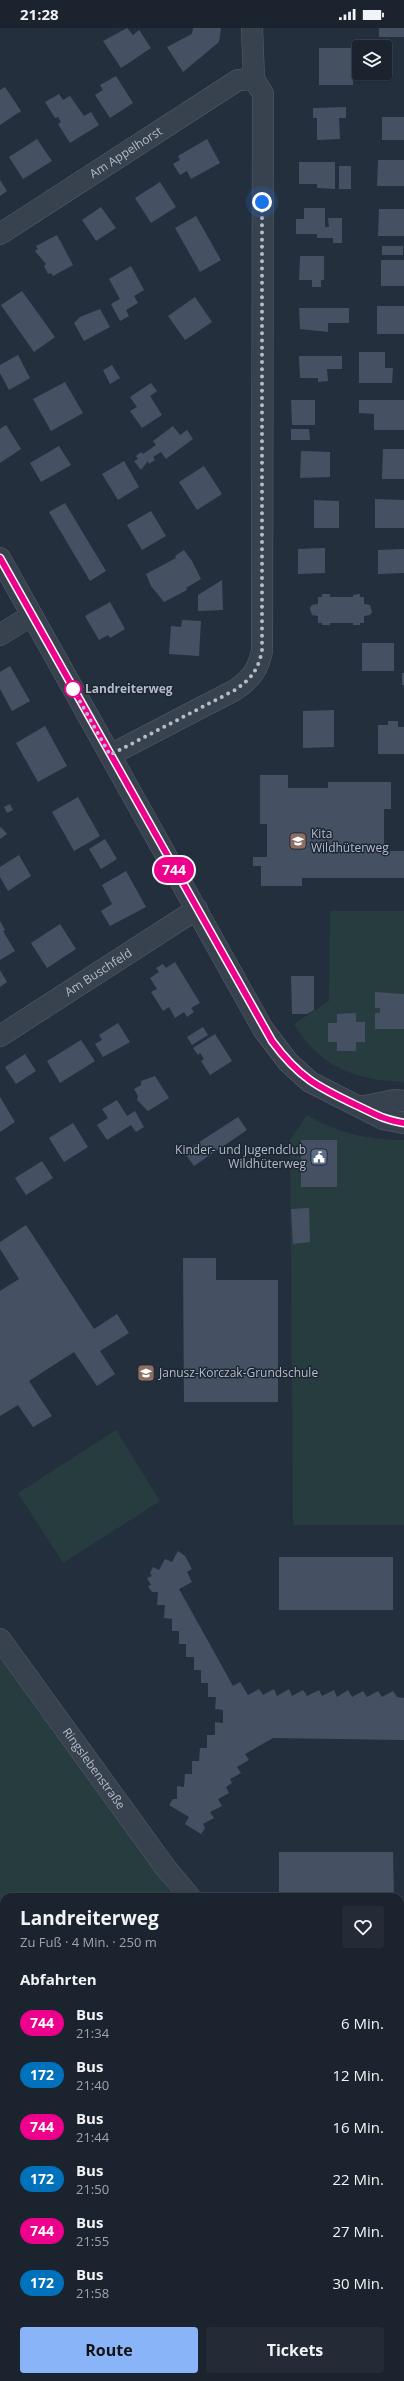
<!DOCTYPE html>
<html lang="de">
<meta charset="utf-8">
<style>
:root{--surface:#1b232e;--page:#242b36;--text:#f1f3f6;--muted:#a0a4aa;--line:#39404a;--accent:#8ab4f8}
body{margin:0;font-family:"Open Sans",sans-serif;background:var(--page);color:var(--text);height:100vh;display:flex;flex-direction:column;font-size:15px;white-space:nowrap}
*{box-sizing:border-box;margin:0}
p{font-size:13px;color:var(--muted)}
.icon{flex:none;width:22px;height:22px;fill:none;stroke:currentColor;stroke-width:2;stroke-linecap:round;stroke-linejoin:round}
.map{position:relative;flex:1;overflow:hidden}
.panel{position:absolute;left:0px;top:1865px;width:404px;height:488px;display:flex;flex-direction:column;background:var(--surface);border-radius:12px 12px 0 0;box-shadow:0 1px 3px #0004,0 0 0 1px var(--line)}
.panel>*{flex:none}
.badge{padding:0 8px;border-radius:13px;font-size:14px;line-height:26px}
.controls{position:absolute;left:352px;top:12px;display:grid;gap:8px}
.controls a{display:grid;place-items:center;width:40px;height:40px;border-radius:4px;background:var(--surface);box-shadow:0 1px 3px #0004,0 0 0 1px var(--line);font-size:20px}
.you{position:absolute;width:20px;height:20px;margin:-10px;border:3px solid #fff;border-radius:50%;background:#1a73e8;box-shadow:0 0 0 6px #1a73e833}
.map>.badge{position:absolute;translate:-50% -50%;box-shadow:0 0 0 2px #fff}
h2{padding:0 20px;font-size:15px;line-height:36px}
.round{display:grid;place-items:center;flex:none;width:42px;height:42px;border-radius:4px;background:var(--page)}
.headline{display:flex;align-items:center;justify-content:space-between;height:68px;padding:0 20px}
h1{font-size:19px;font-weight:700;line-height:30px}
.cta{display:flex;gap:8px;margin-top:auto;padding:8px 20px}
.cta a{flex:1;height:46px;border-radius:4px;background:var(--accent);color:#111;font-size:16px;font-weight:700;line-height:46px;text-align:center}
.cta a+a{background:var(--page);color:var(--text)}
ul{padding:0;list-style:none}
li{display:flex;align-items:center;gap:12px;height:52px;padding:0 20px}
li div{flex:1}
li b{display:block;font-size:15px}
li em{font-style:normal}
li .badge{min-width:44px;font-weight:700;text-align:center}
.status{display:flex;justify-content:space-between;align-items:center;height:28px;padding:0 20px;background:var(--surface);direction:ltr}
.status svg{height:11px;fill:currentColor}
.map>svg:first-child{display:block}
</style>
<div class="status"><b>21:28</b><svg viewBox="0 0 49 12"><path d="M0 12V9h3v3zM5 12V6h3v6zM10 12V3h3v9zM15 12V0h3v12zM26 1h20v11H26zM47 4h2v5h-2z"/></svg></div>
<div class="map">
<svg width="404" height="2353" viewBox="0 0 404 2353">
<rect width="100%" height="100%" fill="#242f3e"/>
<path fill="#263c3f" d="M330 883H404V1054C355 1052 321 1040 294 996L329 973Z
M307 1087C337 1105 369 1112 404 1112V1497H293L290 1112Z
M116 1402 160 1473 63 1535 18 1465Z
M0 1630 174 1869H4V2099L0 2093Z
M404 2094V2255L400 2249V2097Z
M0 2110 4 2116V2349H135L136 2353H0Z
M400 2286 404 2296V2353H147L145 2349H400Z"/>
<path fill="#455162" d="M127 0 133 7 139 2 151 20 121 40 103 13Z
M193 0H221L219 14 183 44 167 19 192 6Z
M379 0H404V9H379Z
M319 20H353V57H319Z
M116 48 133 75 110 90 95 67 103 62 100 57Z
M5 59 21 83 0 97V62Z
M59 66 63 72 70 68 84 88 91 84 99 97 70 115 58 96 61 94 58 89 55 90 45 74Z
M346 79V90H339L340 111 317 112V90H313V80Z
M382 89H404V112H382Z
M37 111 52 133 23 151 9 129Z
M207 111 220 135 191 151 187 143 180 147 173 136 180 132 178 128Z
M378 132H404V158H377Z
M299 134H335V161L317 160V156H299Z
M339 138H351V161H339Z
M0 152 7 163 0 168Z
M160 154 176 179 151 195 135 170Z
M101 179 116 200 96 213 82 192Z
M304 180H325V199H329L328 190H342V215H333V210H317V206H296V191H304Z
M379 181H404V208H378Z
M196 188 221 232 200 244 175 200Z
M57 207 73 237 53 248 51 245 48 246 44 238 46 236 35 223 38 221 36 218Z
M382 218H403V227H382Z
M300 228H324V252H321V259H312V252H299Z
M381 232H404V258H381Z
M131 238 144 262 134 268 138 275 126 282 129 288 120 293 111 276 120 271 109 251Z
M22 263 55 309 34 324 1 277Z
M195 269 212 294 185 312 168 288Z
M377 278H404V306H377Z
M299 280H349V295H328V304L300 301Z
M100 281 110 299 84 313 74 295 80 289Z
M359 324H385V340H393L392 355H359Z
M18 327 30 350 9 362 0 345V337Z
M299 328H342V341H327L328 353 318 354V350H300Z
M112 337 120 350 110 356 103 342Z
M65 354 83 385 51 403 33 371Z
M151 355 157 363 150 368 162 387 142 400 130 383 137 379 130 369Z
M291 372H315V397H292Z
M359 372H404V402H374V386L359 385Z
M6 397 21 421 0 435V401Z
M173 398 180 407 187 402 193 411 166 431 161 424 153 429 155 432 149 436 148 433 141 442 134 433 138 431 136 428 141 424 143 426 156 417 153 413Z
M291 401H309L310 412H291Z
M59 418 71 437 41 454 30 435Z
M383 421H404V451H382Z
M301 423 330 424V449L300 450Z
M124 433 139 459 118 472 102 446Z
M204 438 222 466 197 482 179 454Z
M375 471 404 472V500H375Z
M314 472 339 473V500H314Z
M65 475 106 543 90 553 49 484Z
M151 483 166 508 142 522 127 497Z
M325 520V545L298 546V521Z
M404 521V545L378 546V522Z
M184 522 192 533 201 551 186 560 187 562 164 574 151 558 146 546 176 530 175 528Z
M222 552 223 582 198 583V567Z
M322 566H330V569H353V567L360 566V569H364V576L370 577 372 584 370 587 364 588V595H360V597H353V595H330V597H322V595H318V588L312 587 310 580 312 577 318 576V569H322Z
M110 574 125 601 110 610 108 607 99 612 85 588Z
M182 592 201 593 199 628 169 626 171 598 181 599Z
M362 615H394V643H362Z
M10 638 30 673 12 683 0 661V644Z
M402 645H404V657H402Z
M334 682V719L303 720V683Z
M388 693H398V699H404V726H378V697H388Z
M45 698 67 738 38 754 16 715Z
M260 747H288V760H328V754H391V781H384V823H404V850H302V858H261V838H253V829H267V796H260Z
M78 769 100 808 74 823 52 784Z
M10 776 13 782 7 785 4 779Z
M1 799 7 806 0 811V800Z
M105 811 117 831 101 841 89 821Z
M19 827 31 848 8 863 0 849V839Z
M126 843 146 879 110 898 101 883 112 876 102 857Z
M0 893 5 902 3 903 15 923 0 932Z
M60 896 76 921 47 940 31 915Z
M175 934 200 975 191 980 194 984 187 989 184 984 175 990 169 979 163 983 151 964 157 961 150 950 159 944 156 940 163 936 166 940Z
M0 942 7 954 0 959Z
M291 948H314V982L307 986H292Z
M375 964 404 966V1001H375V985H380V980H375Z
M356 985V994H365V1014H356V1023H337V1014H328V995H337V986Z
M118 995 130 1014 103 1029 95 1016 102 1012 99 1007Z
M203 999 208 1007 192 1017 187 1009Z
M215 1006 232 1033 210 1047 201 1033 204 1031 200 1025 198 1027 193 1020Z
M81 1012 95 1033 60 1055 47 1033Z
M25 1026 36 1043 16 1056 5 1039Z
M155 1048 169 1070 148 1083 137 1072 138 1068 134 1061 141 1057V1053Z
M0 1069 15 1094 0 1104Z
M117 1072 127 1088 135 1083 144 1099 136 1104 131 1097 107 1112 97 1097 108 1090 102 1081Z
M238 1089 247 1102 194 1138 184 1124Z
M73 1095 88 1119 64 1134 49 1110Z
M301 1112H337V1159H301Z
M42 1133 53 1150 26 1167 15 1150Z
M309 1180 310 1214 293 1216 291 1181Z
M26 1197 94 1301 117 1286 129 1305 100 1323 115 1346 97 1358 74 1324 29 1353 52 1388 33 1399 18 1377 0 1388V1263L19 1251 0 1221V1214Z
M183 1230H216V1252H278V1374H184Z
M178 1523 185 1528 192 1541 187 1544 192 1554 179 1561 233 1658 240 1654 248 1667 259 1661 263 1667 274 1661 277 1668 289 1661 292 1668 303 1662 307 1668 319 1662 322 1668 334 1662 337 1669 348 1662 352 1669 363 1663 367 1669 378 1663 382 1669 393 1663 397 1669 404 1670V1712L273 1710 245 1726 249 1732 237 1739 241 1745 230 1751 232 1755 226 1759 229 1765 218 1771 222 1778 210 1784 214 1790 203 1796 205 1800 201 1806 185 1796 189 1789 169 1777 173 1771H177V1758L184 1759 185 1746H192V1733H199L200 1720H207V1707H215V1694L223 1695V1682L215 1681 216 1669H208V1655H201V1642H194V1629H186V1616H179V1603H172V1591L164 1590 165 1577H157L158 1564H152L148 1558 151 1557 147 1550 152 1548 150 1545 153 1539 159 1542 165 1531 172 1534Z
M279 1529H393V1582H279Z
M279 1824H393L394 1869H279Z"/>
<g fill="none" stroke-linecap="round" stroke-linejoin="round">
<g stroke="#565f6c" stroke-width="22">
<g id="minor">
<path id="s1" d="M0 206 238 52 254 51"/>
<path d="M0 530 263 1001 288 1034 310 1054 383 1091 404 1095"/>
<path d="M0 607 32 587"/>
<path d="M110 727 235 662C251 651 258 642 262 623L263 66 254 51 252 0"/>
<path id="s2" d="M0 1008 197 881"/>
<path d="M360 1079 395 1072 404 1073"/>
<path id="s3" d="M0 1611 165 1839 190 1869"/>
<path d="M400 1951 404 1952"/>
<path d="M400 1974H404"/>
</g>
</g>
<use href="#minor" stroke="#38414e" stroke-width="21"/>
</g>
<g fill="none" stroke-linecap="round" stroke-linejoin="round">
<g stroke="#fff" stroke-width="9">
<path id="line" d="M0 530 272 1013C299 1050 318 1059 358 1078 377 1087 382 1091 404 1095"/>
</g>
<use href="#line" stroke="#ec008c" stroke-width="6"/>
<path stroke="#b4bcc9" stroke-width="4" stroke-dasharray="0 7.2" d="M73 661 110 727 235 662C251 651 258 642 262 623V174"/>
</g>
<defs>
<g id="school-square" transform="scale(0.9)"><rect x="-9" y="-9" width="18" height="18" rx="4" fill="#8d6e63" stroke="#1d2633"/><path d="M0-5L7-2L0 1L-7-2ZM-4 1L0 2.5L4 1V4Q0 6-4 4Z" fill="#fff"/></g>
<g id="civic-square" transform="scale(0.9)"><rect x="-9" y="-9" width="18" height="18" rx="4" fill="#5c6f8a" stroke="#1d2633"/><path d="M-.6-6.5H3V-4.5H.6V-3L4-1V1h2V6H-6V1h2V-1L-.6-3ZM-1.2 2.5V6h2.4V2.5Z" fill="#fff"/></g>
</defs>
<g fill-rule="evenodd">
<use href="#school-square" x="298" y="813"/>
<use href="#civic-square" x="319" y="1129"/>
<use href="#school-square" x="146" y="1345"/>
</g>
<circle fill="#fff" stroke="#ec008c" stroke-width="2" cx="73" cy="661" r="8"/>
<g text-anchor="middle" stroke-width="3" stroke-linejoin="round" paint-order="stroke">
<g font-size="12" fill="#b4bcc9" stroke="#1d2633">
<text dy="4" stroke="none"><textPath href="#s1" startOffset="150">Am Appelhorst</textPath></text>
<text dy="4" stroke="none"><textPath href="#s2" startOffset="117">Am Buschfeld</textPath></text>
<text dy="4" stroke="none"><textPath href="#s3" startOffset="160">Ringslebenstraße</textPath></text>
</g>
<g font-size="12" font-weight="bold" fill="#b4bcc9" stroke="#1d2633" text-anchor="start">
<text x="85" y="665">Landreiterweg</text>
</g>
<g font-size="12" fill="#b4bcc9" stroke="#1d2633" text-anchor="start">
<text x="311" y="810">Kita<tspan x="311" dy="14">Wildhüterweg</tspan></text>
<text x="306" y="1126" text-anchor="end">Kinder- und Jugendclub<tspan x="306" dy="14">Wildhüterweg</tspan></text>
<text x="159" y="1349">Janusz-Korczak-Grundschule</text>
</g>
</g>
</svg>
<div class="controls">
<a><svg class="icon" aria-label="layers" viewBox="0 0 24 24"><path d="M12 4l9 5-9 5-9-5zM3 14l9 5 9-5"/></svg></a>
</div>
<div class="you" style="left:262px;top:174px"></div>
<b class="badge" style="left:174px;top:842px;background:#ec008c;color:#fff">744</b>
<section class="panel">
<div class="headline"><div><h1>Landreiterweg</h1><p>Zu Fuß · 4 Min. · 250 m</p></div><a class="round"><svg class="icon" aria-label="heart" viewBox="0 0 24 24"><path d="M12 20l-8-8c-3-5 5-10 8-4 3-6 11-1 8 4z"/></svg></a></div>
<h2>Abfahrten</h2>
<ul>
<li><span class="badge" style="background:#ec008c;color:#fff">744</span><div><b>Bus</b><p>21:34</p></div><em>6 Min.</em></li>
<li><span class="badge" style="background:#0072bc;color:#fff">172</span><div><b>Bus</b><p>21:40</p></div><em>12 Min.</em></li>
<li><span class="badge" style="background:#ec008c;color:#fff">744</span><div><b>Bus</b><p>21:44</p></div><em>16 Min.</em></li>
<li><span class="badge" style="background:#0072bc;color:#fff">172</span><div><b>Bus</b><p>21:50</p></div><em>22 Min.</em></li>
<li><span class="badge" style="background:#ec008c;color:#fff">744</span><div><b>Bus</b><p>21:55</p></div><em>27 Min.</em></li>
<li><span class="badge" style="background:#0072bc;color:#fff">172</span><div><b>Bus</b><p>21:58</p></div><em>30 Min.</em></li>
</ul>
<div class="cta"><a>Route</a><a>Tickets</a></div>
</section>
</div>
